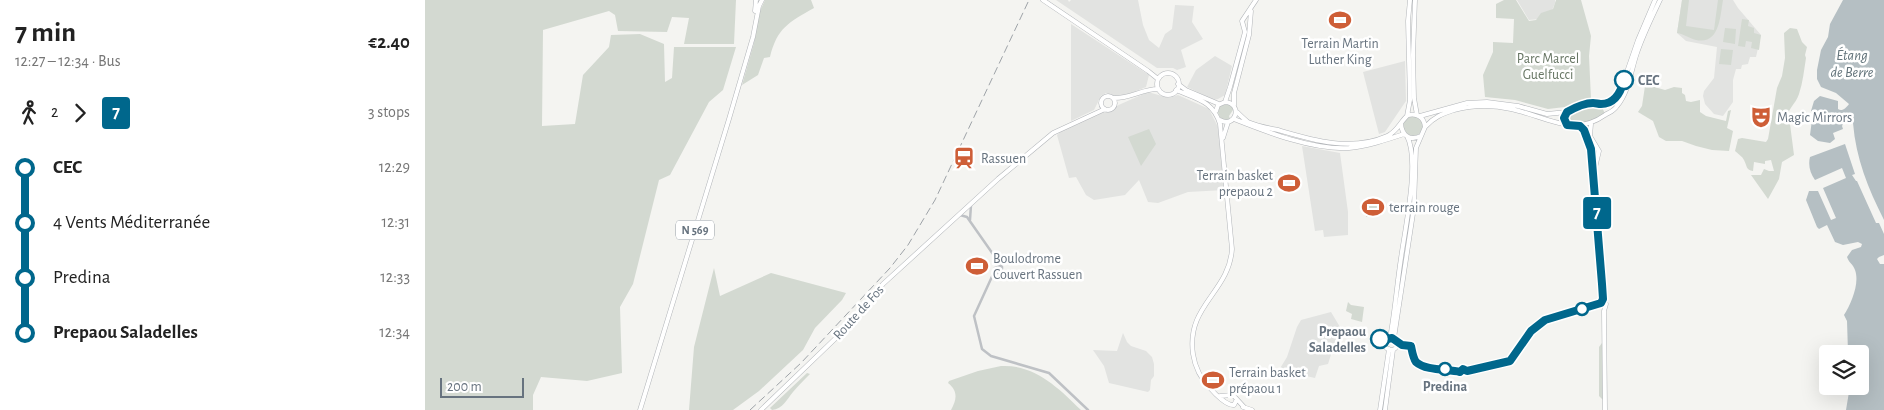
<!DOCTYPE html>
<meta charset="utf-8">
<style>
:root{--surface:#fff;--page:#f6f6f6;--text:#222;--muted:#767676}
body{margin:0;font-family:"Alegreya Sans",sans-serif;background:var(--page);color:var(--text);height:100vh;display:flex;flex-direction:column;font-size:19px;white-space:nowrap}
*{box-sizing:border-box;margin:0}
p{font-size:16px;color:var(--muted)}
.icon{flex:none;width:28px;height:28px;fill:none;stroke:currentColor;stroke-width:2;stroke-linecap:round;stroke-linejoin:round}
.map{position:relative;flex:1;overflow:hidden}
.details{display:flex;flex-direction:column;background:var(--surface);width:425px}
.details>*{flex:none}
.badge{padding:0 10px;border-radius:4px;font-size:18px;line-height:32px}
.fabs{position:absolute;left:1394px;top:345px;display:grid;gap:10px}
.fabs a{display:grid;place-items:center;width:50px;height:50px;border-radius:5px;background:var(--surface);box-shadow:0 5px 20px #0002;font-size:25px}
.scale{position:absolute;left:15px;bottom:12px;width:84px;box-sizing:border-box;padding-left:5px;border:2px solid #67737f;border-top:0;font-size:14px;line-height:18px;white-space:nowrap;color:#67737f;-webkit-text-stroke:4px #fff;paint-order:stroke}
.map>.badge{position:absolute;translate:-50% -50%;box-shadow:0 0 0 2px #fff}
.legs{display:flex;align-items:center;gap:8px;height:55px;padding:0 15px;font-size:16px}
.legs p{margin-inline-start:auto}
.headline{display:flex;align-items:center;justify-content:space-between;height:85px;padding:0 15px}
h1{font-size:28px;font-weight:700;line-height:38px}
ul{padding:0 15px;list-style:none}
li{display:flex;align-items:center;gap:18px;height:55px;font-size:19px}
li i{display:grid;place-items:center;width:8px;height:100%;margin:0 6px;background:currentColor}
li i::after{content:'';width:12px;height:12px;margin:-6px;border:4px solid;border-radius:50%;background:var(--surface)}
li p{margin-inline-start:auto}
li:first-child i{background:linear-gradient(#0000 50%,currentColor 0)}
li:last-child i{background:linear-gradient(currentColor 50%,#0000 0)}
main{display:flex;flex:1;min-height:0}
.map>svg:first-child{display:block}
</style>
<main>
<section class="details">
<div class="headline"><div><h1>7 min</h1><p>12:27 – 12:34 · Bus</p></div><b>€2.40</b></div>
<div class="legs"><svg class="icon" aria-label="walk" viewBox="0 0 24 24"><circle cx="13" cy="4" r="2"/><path d="M13 8l-2 6 4 7M11 14l-3 7M7 12l3-4h3l4 4"/></svg>2<svg class="icon" aria-label="forward" viewBox="0 0 24 24"><path d="M9 5l7 7-7 7"/></svg><b class="badge" style="background:#00678c;color:#fff">7</b><p>3 stops</p></div>
<ul>
<li><i style="color:#00678c"></i><b>CEC</b><p>12:29</p></li>
<li><i style="color:#00678c"></i><span>4 Vents Méditerranée</span><p>12:31</p></li>
<li><i style="color:#00678c"></i><span>Predina</span><p>12:33</p></li>
<li><i style="color:#00678c"></i><b>Prepaou Saladelles</b><p>12:34</p></li>
</ul>
</section>
<div class="map">
<svg width="1459" height="410" viewBox="0 0 1459 410">
<rect width="100%" height="100%" fill="#f4f4f1"/>
<path fill="#e2e3e1" d="M631 0H643L644 2 646 0H713L718 25 724 40 734 48 740 34 747 29 750 5 769 6 767 22 778 39 756 50 761 67 752 70 748 68H732Z
M1092 0H1130V3L1124 18 1104 20Z
M1257 0H1308L1313 8 1336 35 1331 57H1325L1323 64 1317 65 1316 69H1311L1308 80V102L1298 116 1289 114 1280 104 1278 96 1279 91 1289 78 1292 47 1261 41 1252 33Z
M646 24 724 75 721 87 699 96H690L681 93 676 96 669 110 646 121Z
M790 56 807 66 800 95 793 99 789 100 762 87 771 70Z
M980 61 981 101 960 132 954 134 938 72Z
M723 92 744 98 753 95 784 109 793 127 799 190 763 192 733 203 723 202 714 180 700 195 669 200 661 195 651 177 644 178 632 135 637 130Z
M877 146 915 153 923 212V235L899 237 898 230 890 231Z
M906 312 915 327 903 364 894 366 890 378 854 370 862 357 872 327 876 320Z
M698 333 702 342 706 346 721 351 727 357 729 364V376L726 380 725 390 723 392 684 383 679 366 668 350 692 351Z"/>
<path fill="#d3d9d1" d="M0 0H311L309 44H259L264 18 247 17 242 32 193 31 190 15 184 11 118 30 117 126 150 124 158 75 184 47 186 35 215 34 239 44 240 82 247 78 249 47H311L298 90 284 102 245 175 234 180 208 284 195 307 197 373 162 381 116 377 108 395V410H0Z
M340 0H386L389 8C364 22 352 28 345 57L339 58 333 75 317 85 329 43 334 13Z
M1079 0H1091L1104 21 1111 20 1116 13 1128 9 1131 0H1156L1166 36 1164 56 1166 99 1140 107 1123 109 1090 100 1060 97 1058 75 1068 52V42L1088 43 1089 19 1071 18V4Z
M1257 0H1264L1261 26 1289 30 1293 0H1298C1295 16 1295 45 1271 40 1264 38 1259 34 1252 33Z
M1317 19 1324 20 1323 26 1329 28V33L1336 35 1334 50 1326 48 1327 42 1321 41 1320 47 1313 46Z
M1300 28 1311 29 1310 44 1298 42Z
M1365 28 1372 29 1377 42 1382 47 1380 55 1381 58C1379 70 1378 82 1374 94 1371 104 1361 110 1361 122L1365 124 1369 155 1357 162 1354 179 1343 199 1326 175H1336L1339 169 1344 171H1349L1346 160 1340 161V164L1329 162 1328 171C1321 170 1322 166 1319 160 1317 156 1313 154 1310 151L1313 139 1317 138 1341 142 1343 139 1352 88 1357 76 1360 58 1359 33Z
M1296 49 1308 50 1306 65 1294 64Z
M1220 86H1226L1240 90 1249 87 1257 88V93L1260 95 1261 101 1266 102 1275 100V112L1281 116 1301 121 1303 111 1306 110 1302 128 1308 131 1304 151 1287 150 1271 146 1257 141H1241L1234 137 1228 121 1213 112 1217 106Z
M800 103 807 105 808 110 804 116 805 119 801 121 796 119 793 113 794 107Z
M1165 105 1177 107 1180 114 1166 123 1144 124 1141 120 1143 114Z
M978 126a10 10 0 1 1 20 0a10 10 0 1 1-20 0Z
M724 129 731 144 716 166 703 137Z
M955 198 957 214 955 216 941 217 940 199Z
M289 268 295 296 346 273 421 293 417 300 390 328 378 350 334 391 308 410H264L269 347Z
M923 302 926 305 939 307 937 322 926 319 927 314 921 311Z
M1177 343H1178V400L1174 396V347Z
M576 366C609 364 634 388 656 410H526C532 399 533 391 523 383L524 381 553 371Z
M382 373 385 374C379 380 373 386 368 392 362 399 358 409 347 410L345 408Z"/>
<path fill="#b5bfc3" d="M1418 0H1459V220C1443 188 1431 159 1428 123L1422 121 1419 122 1417 126 1418 129 1408 133 1410 139 1405 143 1393 141 1385 135 1388 112 1386 111 1389 101 1395 96 1413 101V109C1417 112 1421 108 1424 104L1411 93 1396 87 1392 79V70L1396 50 1403 37 1405 24Z
M1420 144 1430 174 1427 175 1431 181H1432L1451 223H1454L1459 234V255L1454 257 1452 259 1455 264H1459V410H1421L1425 386H1435V354H1424L1423 352 1422 321 1419 315C1426 304 1435 283 1430 270 1428 264 1424 263 1422 257L1427 250 1436 247 1437 244 1433 242 1418 245 1410 242 1402 225 1394 229 1392 227 1381 200 1384 191H1393L1406 220 1411 218 1398 188 1421 178 1417 168 1390 180C1385 173 1383 165 1385 157Z"/>
<g fill="none" stroke-linecap="round" stroke-linejoin="round">
<g stroke="#b2b5b9" stroke-width="5">
<path id="major" d="M618 0 723 71 733 79
M990 0 988 55 989 98 992 115
M330 11 331 0
M732 84a11 11 0 1 1 22 0a11 11 0 1 1-22 0Z
M753 84 761 90 794 104
M751 90C772 99 788 101 795 124L807 249C804 293 761 305 768 354 770 367 776 379 785 388 790 394 802 406 809 405L811 401
M676 103a7 7 0 1 1 14 0a7 7 0 1 1-14 0Z
M688 98C704 99 717 89 733 89
M800 102 805 87 820 32 817 21 831 0
M809 105V93L824 35 826 11
M791 111 793 105 800 102C818 103 811 129 795 120
M812 112C815 115 819 119 823 122 832 126 843 128 853 130 887 140 926 152 962 136 972 132 975 122 983 115 992 113 999 117 1000 127L991 148 989 207 969 338
M1142 112 1139 118 1142 125
M982 116 985 100 983 21 985 0
M995 116 1042 103 1062 102 1093 106 1122 114 1142 112 1165 103 1176 104 1184 102 1193 96 1195 92 1213 40 1230 0
M809 119C842 132 887 150 924 148 943 146 961 140 979 134
M976 124C977 136 985 141 996 136
M1166 124 1165 136 1174 151 1170 168
M1155 126 1162 132 1167 155 1178 299 1181 304 1179 311 1180 410
M1000 127C1009 117 1017 114 1029 110 1048 105 1068 105 1086 109 1120 116 1148 138 1180 115 1185 112 1189 111 1192 106 1204 92 1206 70 1212 53 1218 35 1227 17 1235 0
M798 138 803 122
M960 344a6 6 0 1 1 12 0a6 6 0 1 1-12 0Z
M965 338C970 311 972 284 976 258 980 229 995 160 982 136
M795 396 808 395 819 407
M818 407 827 410
M215 410 304 119 328 37 334 6 337 0
M336 410 413 336 434 314 458 284 573 179 628 133 680 109
M955 410 964 349
M960 410 968 350"/>
</g>
<path stroke="#bec1c5" stroke-width="2.5" d="M535 215 542 217 577 267V272L572 273 570 268 575 266
M545 220 546 205
M570 270 549 316 557 349 566 356 624 373 663 410"/>
<use href="#major" stroke="#fff" stroke-width="4"/>
<path stroke="#9ea3a8" stroke-width="1" stroke-dasharray="8 4" stroke-linecap="butt" d="M325 410 376 363 465 268 483 245 510 200 604 0"/>
</g>
<g fill="none" stroke-linecap="round" stroke-linejoin="round">
<g stroke="#fff" stroke-width="11">
<path id="line-1" d="M955 339H962L967 338 977 345 986 346C987 351 988 358 991 362 1001 371 1023 369 1035 372L1038 369 1042 371 1085 361 1106 331 1120 320 1176 303 1178 299 1177 284 1166 149 1159 130 1155 126 1142 125 1139 118 1142 112C1149 108 1159 103 1168 103 1171 103 1173 104 1176 104 1190 104 1196 92 1199 80"/>
</g>
<use href="#line-1" stroke="#00678c" stroke-width="8"/>
</g>
<defs>
<g id="stadium-bare" transform="scale(1.725)"><path d="M0-5a6.5 5 0 1 0 0 10a6.5 5 0 1 0 0-10ZM-3.5-1.8h7v3.6h-7Z" fill="#ce5e37" stroke="#fff" stroke-width="2.5" paint-order="stroke"/></g>
<g id="theatre-bare" transform="scale(1.725)"><path d="M-5-5.5Q0-4 5-5.5V0Q5 5 0 6Q-5 5-5 0ZM-3.3-2.5H-1v1.5H-3.3ZM1-2.5H3.3v1.5H1ZM-2.8 1Q0 5.5 2.8 1Z" fill="#ce5e37" stroke="#fff" stroke-width="2.5" paint-order="stroke"/></g>
<g id="station-bare" transform="scale(1.725)"><path d="M-3-6H3Q5-6 5-4V2Q5 4 3 4L4.5 6H3L1.5 4h-3L-3 6H-4.5L-3 4Q-5 4-5 2V-4Q-5-6-3-6ZM-3.5-4v3h7v-3ZM-3.5 1v1.5H-2V1ZM2 1v1.5H3.5V1Z" fill="#ce5e37" stroke="#fff" stroke-width="2.5" paint-order="stroke"/></g>
</defs>
<g fill-rule="evenodd">
<use href="#stadium-bare" x="915" y="20"/>
<use href="#theatre-bare" x="1336" y="117"/>
<use href="#station-bare" x="539" y="158"/>
<use href="#stadium-bare" x="864" y="183"/>
<use href="#stadium-bare" x="948" y="207"/>
<use href="#stadium-bare" x="552" y="266"/>
<use href="#stadium-bare" x="788" y="380"/>
</g>
<g fill="#fff" stroke="#00678c" stroke-width="2.5">
<circle cx="1199" cy="80" r="9"/>
<circle cx="1157" cy="309" r="6"/>
<circle cx="955" cy="339" r="9"/>
<circle cx="1020" cy="369" r="6"/>
</g>
<g text-anchor="middle" stroke-width="5" stroke-linejoin="round" paint-order="stroke">
<rect fill="#fff" stroke="#959da5" stroke-width="1" x="251" y="220.5" width="38" height="19" rx="4"/>
<g font-size="12" font-weight="bold" fill="#67737f">
<text x="270" y="234">N 569</text>
</g>
<g font-size="14" fill="#67737f" stroke="#fff" text-anchor="start">
<text x="915" y="48" text-anchor="middle">Terrain Martin<tspan x="915" dy="16">Luther King</tspan></text>
<text x="1352" y="122">Magic Mirrors</text>
<text x="556" y="163">Rassuen</text>
<text x="848" y="180" text-anchor="end">Terrain basket<tspan x="848" dy="16">prepaou 2</tspan></text>
<text x="964" y="212">terrain rouge</text>
<text x="568" y="263">Boulodrome<tspan x="568" dy="16">Couvert Rassuen</tspan></text>
<text x="804" y="377">Terrain basket<tspan x="804" dy="16">prépaou 1</tspan></text>
</g>
<g font-size="14" fill="#687765" stroke="#fff">
<text x="1123" y="63">Parc Marcel<tspan x="1123" dy="16">Guelfucci</tspan></text>
</g>
<g font-size="14" font-weight="bold" fill="#67737f" stroke="#fff" text-anchor="start">
<text x="1213" y="85">CEC</text>
<text x="941" y="336" text-anchor="end">Prepaou<tspan x="941" dy="16">Saladelles</tspan></text>
<text x="1020" y="391" text-anchor="middle">Predina</text>
</g>
<g font-size="14" fill="#67737f" stroke="#fff">
<text transform="translate(433 312) rotate(-48)" y="5">Route de Fos</text>
</g>
<g font-size="15" font-style="italic" fill="#63747b" stroke="#fff">
<text x="1427" y="60">Étang<tspan x="1427" dy="17">de Berre</tspan></text>
</g>
</g>
</svg>
<div class="fabs">
<a><svg class="icon" aria-label="layers" viewBox="0 0 24 24"><path d="M12 4l9 5-9 5-9-5zM3 14l9 5 9-5"/></svg></a>
</div>
<div class="scale">200 m</div>
<b class="badge" style="left:1172px;top:213px;background:#00678c;color:#fff">7</b>
</div>
</main>
